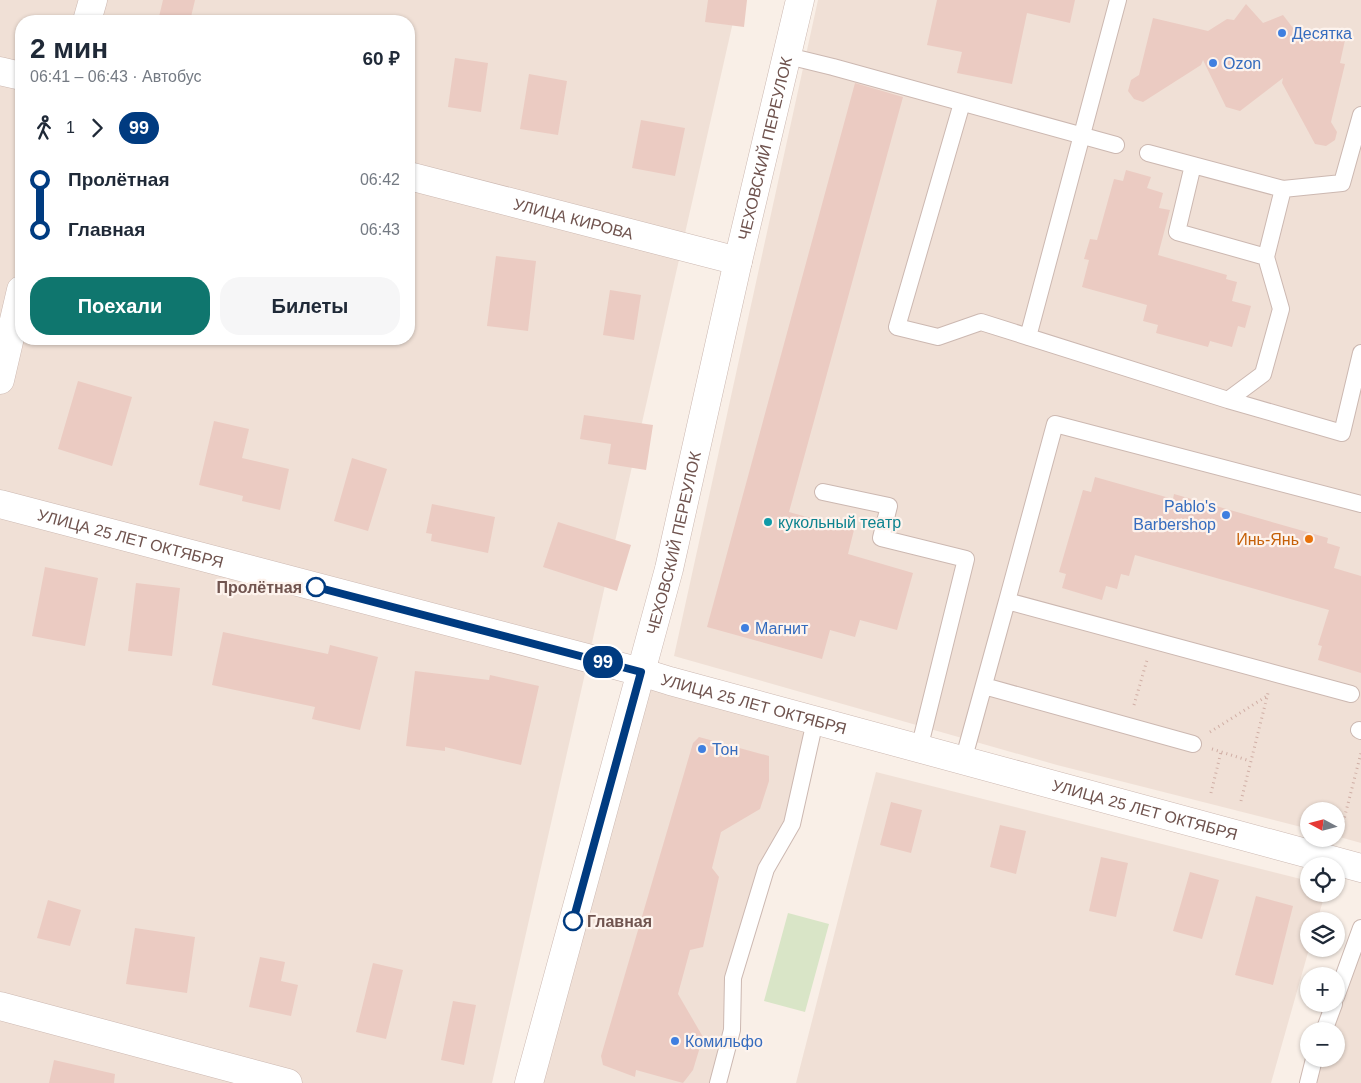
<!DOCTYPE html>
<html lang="ru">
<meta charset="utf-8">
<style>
:root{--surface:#fff;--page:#f6f6f7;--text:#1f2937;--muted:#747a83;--accent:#0f766e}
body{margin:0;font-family:Helvetica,sans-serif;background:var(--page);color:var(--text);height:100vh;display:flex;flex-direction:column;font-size:19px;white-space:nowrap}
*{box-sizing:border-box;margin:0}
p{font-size:16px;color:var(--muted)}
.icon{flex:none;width:28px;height:28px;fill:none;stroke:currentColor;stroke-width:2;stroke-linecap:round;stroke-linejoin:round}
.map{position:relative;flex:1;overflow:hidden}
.side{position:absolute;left:15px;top:15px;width:400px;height:330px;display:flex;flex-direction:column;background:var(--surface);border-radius:20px;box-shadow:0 1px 4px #0004}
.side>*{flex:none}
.badge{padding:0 10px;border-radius:16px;font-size:18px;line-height:32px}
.needle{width:32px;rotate:277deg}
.tools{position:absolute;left:1300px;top:802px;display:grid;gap:10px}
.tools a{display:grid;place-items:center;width:45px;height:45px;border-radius:50%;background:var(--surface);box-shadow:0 1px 4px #0004;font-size:25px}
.map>.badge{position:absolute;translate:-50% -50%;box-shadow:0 0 0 2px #fff}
.legs{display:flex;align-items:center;gap:8px;height:55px;padding:0 15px;font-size:16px}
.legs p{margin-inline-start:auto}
.headline{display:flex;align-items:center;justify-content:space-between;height:85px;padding:0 15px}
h1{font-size:28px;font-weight:700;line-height:38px}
.action{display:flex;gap:10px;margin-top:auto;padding:10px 15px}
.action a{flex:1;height:58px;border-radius:20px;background:var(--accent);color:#fff;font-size:20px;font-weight:700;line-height:58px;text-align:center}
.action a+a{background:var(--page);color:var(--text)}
ul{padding:0 15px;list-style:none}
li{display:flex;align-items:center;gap:18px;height:50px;font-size:19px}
li i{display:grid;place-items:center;width:8px;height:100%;margin:0 6px;background:currentColor}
li i::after{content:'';width:12px;height:12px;margin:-6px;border:4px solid;border-radius:50%;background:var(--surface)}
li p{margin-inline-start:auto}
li:first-child i{background:linear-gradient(#0000 50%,currentColor 0)}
li:last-child i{background:linear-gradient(currentColor 50%,#0000 0)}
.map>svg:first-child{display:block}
</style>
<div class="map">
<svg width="1361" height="1083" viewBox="0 0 1361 1083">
<rect width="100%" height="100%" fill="#f9efe7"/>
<path fill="#f0e0d6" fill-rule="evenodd" d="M0 0H738L492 1083H0ZM21 21H409V339H21Z
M818 0H1361V843L1336 836V811H1309V829L1057 765 674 656Z
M641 672 815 721 792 824 733 978 718 1083H529Z
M876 772 1309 881V894H1325L1317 921H1309V949L1271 1083H796Z
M1361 928V1083H1308L1314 1059H1336V1031H1324Z"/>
<path fill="#d9e5c7" d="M788 913 829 924 805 1012 764 1001Z"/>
<path fill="#ebcbc2" d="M163 0H195L190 21H158Z
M708 0H747L744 27 705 22Z
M937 0H1075L1070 23 1027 13 1012 84 957 73 962 52 927 45Z
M1246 4 1263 23 1283 15 1293 28 1345 40 1340 63 1345 64 1331 122 1337 132 1335 140 1326 146 1315 144 1282 83 1283 78 1240 111 1226 107 1203 60 1201 65 1143 102 1134 99 1128 91 1131 80 1139 75 1153 18 1208 31 1227 19 1234 20Z
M455 58 488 63 481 112 448 107Z
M529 74 567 81 558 135 520 129Z
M855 83 903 97 789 512 854 530 848 554 913 573 897 630 860 620 855 637 830 630 822 659 707 627Z
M641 120 685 128 675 176 632 168Z
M1126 170 1151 177 1147 188 1163 193 1159 208 1170 210 1158 255 1227 275 1226 279 1237 282 1232 301 1251 306 1245 328 1238 326 1232 347 1210 341 1208 347 1156 333 1158 325 1143 321 1147 305 1082 287 1089 260 1084 259 1090 239 1097 240 1114 179 1123 181Z
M496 256 536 261 528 331 487 326Z
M610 290 641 295 634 340 603 335Z
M78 381 132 397 112 466 58 449Z
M584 415 653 425 646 470 608 464 611 444 580 439Z
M214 421 249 429 242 458 289 469 280 510 242 501 243 496 199 485Z
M352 458 387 469 368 531 334 521Z
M1095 477 1173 499 1174 494 1328 538 1327 543 1340 547 1334 568 1361 576V673L1318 660 1322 646 1318 645 1329 610 1135 555 1129 576 1121 574 1117 589 1106 586 1102 600 1062 588 1066 574 1059 572 1083 490 1091 492Z
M432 504 495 517 488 553 431 541 432 534 426 533Z
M558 522 631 545 617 591 543 567Z
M45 567 98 578 85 646 32 636Z
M136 583 180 588 172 656 128 651Z
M223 632 328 654 330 645 378 657 360 730 312 719 315 707 212 685Z
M415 671 489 680 490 675 539 686 521 765 445 747V751L406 746Z
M699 737 769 756V781L760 809 721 832 712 868 719 877 703 947 690 950 678 994 703 1037 693 1070 683 1083 636 1070 635 1077 603 1065 601 1056 693 743Z
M891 802 922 810 911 853 880 845Z
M1000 825 1026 831 1016 874 990 867Z
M1101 857 1128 863 1116 917 1089 911Z
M1190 872 1219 880 1202 939 1173 931Z
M1256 896 1293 906 1273 985 1235 975Z
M48 900 81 910 70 946 37 938Z
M135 928 195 937 187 993 126 984Z
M260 957 285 962 281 981 298 985 291 1016 249 1007Z
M373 963 403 970 386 1039 356 1032Z
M453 1001 476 1005 464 1065 441 1060Z
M54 1060 115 1074 114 1083H49Z"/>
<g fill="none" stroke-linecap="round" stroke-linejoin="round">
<g stroke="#ccb8b1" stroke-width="18">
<path id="lane" d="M788 56 833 67 1116 145
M962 103 897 327 938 337 981 322 1228 400 1342 433 1361 353
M1148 153 1283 189
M1193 165 1177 232 1266 257
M1028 337 1118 0
M1228 400 1263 374 1281 309 1266 257 1283 189 1342 183 1361 115
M823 492 889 506 881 538 966 559 919 749
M1007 601 1055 424 1361 504
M984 686 1193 744
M1359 730 1361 731
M963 761 1007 601 1351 694
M1336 997 1361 928
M1324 1031 1334 1004
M718 1083 732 1030 733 978 766 869 792 824 815 721
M1308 1083 1314 1059"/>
</g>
<g stroke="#ccb8b1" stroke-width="29">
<g id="street">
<path d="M87 21 93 0"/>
<path d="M0 71 21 76"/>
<path id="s1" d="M409 176 738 261"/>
<path d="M0 380 21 290"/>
<path id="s2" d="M0 504 641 672 670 681 1361 868"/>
<path d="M0 1006 288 1083"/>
<path id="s3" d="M529 1083 669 569 738 261 800 0"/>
</g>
</g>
<path stroke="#d0aea5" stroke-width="3" stroke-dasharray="1 4" stroke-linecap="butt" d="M1134 705 1147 660
M1210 732 1267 696
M1212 749 1250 761
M1211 793 1221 752
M1241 801 1268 693
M1342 827 1361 753"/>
<use href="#lane" stroke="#fff" stroke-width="16"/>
<use href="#street" stroke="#fff" stroke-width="28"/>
</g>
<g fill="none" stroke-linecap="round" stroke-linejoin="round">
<g stroke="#fff" stroke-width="11">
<path id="line-1" d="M316 587 641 672 573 921"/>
</g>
<use href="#line-1" stroke="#003b80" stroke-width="8"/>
</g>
<g fill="#3f7fe0" stroke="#fdf3ed" stroke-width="2">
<circle cx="1282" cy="33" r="5"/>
<circle cx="1213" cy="63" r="5"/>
<circle cx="1226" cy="515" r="5"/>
<circle cx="745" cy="628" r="5"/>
<circle cx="702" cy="749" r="5"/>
<circle cx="675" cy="1041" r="5"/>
</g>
<circle fill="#0f9aa8" stroke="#fdf3ed" stroke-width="2" cx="768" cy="522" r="5"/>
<circle fill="#e8710a" stroke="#fdf3ed" stroke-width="2" cx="1309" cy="539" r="5"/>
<g fill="#fff" stroke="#003b80" stroke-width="2.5">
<circle cx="316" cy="587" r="9"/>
<circle cx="573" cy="921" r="9"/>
</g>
<g text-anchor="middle" stroke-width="4.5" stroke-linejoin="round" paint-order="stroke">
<g font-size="16" fill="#366cbe" stroke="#fdf3ed" text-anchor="start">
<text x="1292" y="39">Десятка</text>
<text x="1223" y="69">Ozon</text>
<text x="1216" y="512" text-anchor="end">Pablo's<tspan x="1216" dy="18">Barbershop</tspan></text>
<text x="755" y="634">Магнит</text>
<text x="712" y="755">Тон</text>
<text x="685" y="1047">Комильфо</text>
</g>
<g font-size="16" fill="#70544f" stroke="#fdf3ed">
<text dy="6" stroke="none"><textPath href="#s3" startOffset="964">ЧЕХОВСКИЙ ПЕРЕУЛОК</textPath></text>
<text dy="6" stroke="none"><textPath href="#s1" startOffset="170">УЛИЦА КИРОВА</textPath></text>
<text dy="6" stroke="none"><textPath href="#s2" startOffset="135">УЛИЦА 25 ЛЕТ ОКТЯБРЯ</textPath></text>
<text dy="6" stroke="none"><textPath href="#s3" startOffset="559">ЧЕХОВСКИЙ ПЕРЕУЛОК</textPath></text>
<text dy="6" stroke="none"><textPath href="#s2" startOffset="780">УЛИЦА 25 ЛЕТ ОКТЯБРЯ</textPath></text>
<text dy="6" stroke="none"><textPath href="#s2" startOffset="1185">УЛИЦА 25 ЛЕТ ОКТЯБРЯ</textPath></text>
</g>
<g font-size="16" fill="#0d838f" stroke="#fdf3ed" text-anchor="start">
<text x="778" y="528">кукольный театр</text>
</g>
<g font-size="16" fill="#c56008" stroke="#fdf3ed" text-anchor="end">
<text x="1299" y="545">Инь-Янь</text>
</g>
<g font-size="16" font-weight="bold" fill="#70544f" stroke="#fdf3ed" text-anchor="end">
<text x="302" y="593">Пролётная</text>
<text x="587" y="927" text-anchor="start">Главная</text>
</g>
</g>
</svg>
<div class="tools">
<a><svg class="needle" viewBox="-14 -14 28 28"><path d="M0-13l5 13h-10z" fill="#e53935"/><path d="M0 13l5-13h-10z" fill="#747a83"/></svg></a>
<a><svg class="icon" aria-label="locate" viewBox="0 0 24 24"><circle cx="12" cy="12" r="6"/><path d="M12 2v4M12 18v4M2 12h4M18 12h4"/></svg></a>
<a><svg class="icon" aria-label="layers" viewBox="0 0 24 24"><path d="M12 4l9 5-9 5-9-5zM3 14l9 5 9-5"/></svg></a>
<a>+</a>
<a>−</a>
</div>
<b class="badge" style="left:603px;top:662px;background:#003b80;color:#fff">99</b>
<section class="side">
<div class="headline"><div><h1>2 мин</h1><p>06:41 – 06:43 · Автобус</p></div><b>60 ₽</b></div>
<div class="legs"><svg class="icon" aria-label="walk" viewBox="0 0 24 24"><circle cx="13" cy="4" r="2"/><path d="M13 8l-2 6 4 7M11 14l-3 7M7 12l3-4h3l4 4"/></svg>1<svg class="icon" aria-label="forward" viewBox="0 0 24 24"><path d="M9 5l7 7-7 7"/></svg><b class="badge" style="background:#003b80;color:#fff">99</b></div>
<ul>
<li><i style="color:#003b80"></i><b>Пролётная</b><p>06:42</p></li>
<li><i style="color:#003b80"></i><b>Главная</b><p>06:43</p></li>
</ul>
<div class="action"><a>Поехали</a><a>Билеты</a></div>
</section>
</div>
